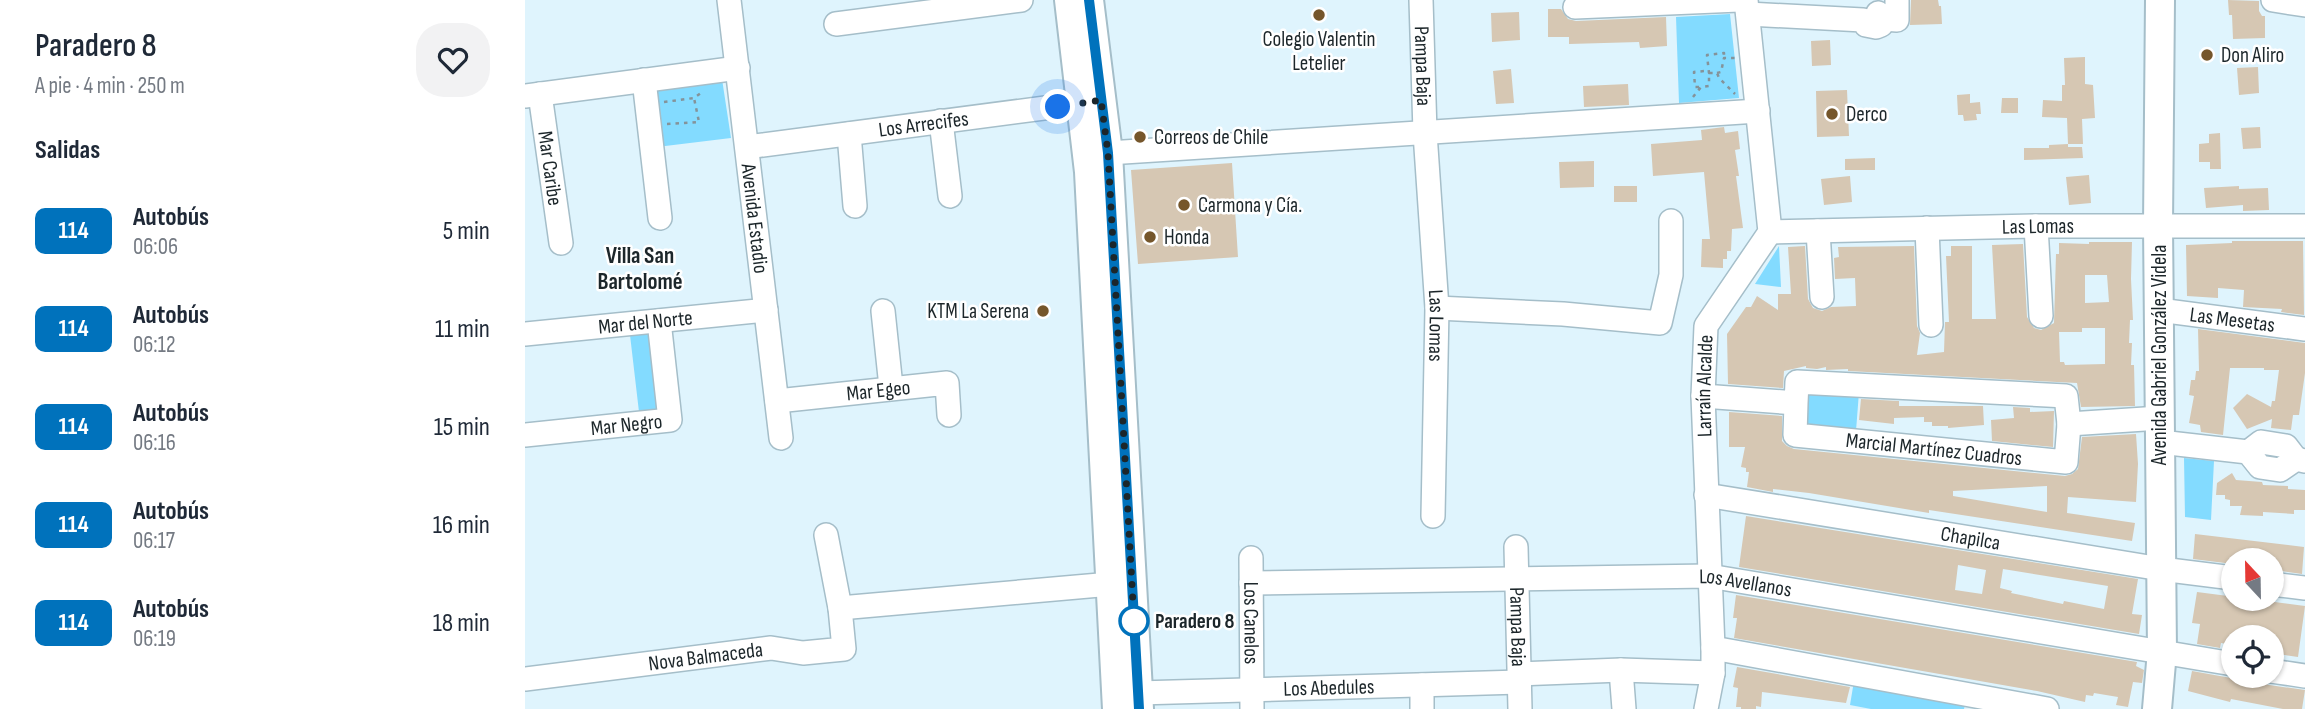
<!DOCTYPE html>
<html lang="es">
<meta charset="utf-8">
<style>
:root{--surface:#fff;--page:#f2f2f3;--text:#1f2937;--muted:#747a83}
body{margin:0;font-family:"Sofia Sans Condensed",sans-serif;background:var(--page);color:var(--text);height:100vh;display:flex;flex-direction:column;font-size:26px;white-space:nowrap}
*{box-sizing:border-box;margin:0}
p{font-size:23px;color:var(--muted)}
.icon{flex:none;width:38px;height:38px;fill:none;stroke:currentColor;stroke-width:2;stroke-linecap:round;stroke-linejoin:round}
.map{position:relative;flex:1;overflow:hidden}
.drawer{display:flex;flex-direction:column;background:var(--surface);width:525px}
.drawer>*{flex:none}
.badge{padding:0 14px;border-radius:10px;font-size:24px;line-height:46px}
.needle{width:46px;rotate:338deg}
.buttons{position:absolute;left:1696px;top:548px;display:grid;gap:14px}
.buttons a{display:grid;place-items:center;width:63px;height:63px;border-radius:50%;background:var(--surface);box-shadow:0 2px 5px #0004;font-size:35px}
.you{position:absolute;width:35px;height:35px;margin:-18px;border:5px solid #fff;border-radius:50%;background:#1a73e8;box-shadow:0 0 0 10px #1a73e833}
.map>.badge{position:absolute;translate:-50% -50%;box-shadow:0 0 0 4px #fff}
h2{padding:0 35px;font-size:26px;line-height:63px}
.round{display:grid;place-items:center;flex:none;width:74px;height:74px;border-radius:28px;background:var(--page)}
.head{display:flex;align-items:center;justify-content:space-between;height:119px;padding:0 35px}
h1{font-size:33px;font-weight:600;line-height:52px}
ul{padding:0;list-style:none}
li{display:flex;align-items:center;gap:21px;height:98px;padding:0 35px}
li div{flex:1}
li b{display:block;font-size:26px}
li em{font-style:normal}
li .badge{min-width:77px;font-weight:700;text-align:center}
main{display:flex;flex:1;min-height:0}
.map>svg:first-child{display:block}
</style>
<main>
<section class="drawer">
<div class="head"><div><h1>Paradero 8</h1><p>A pie · 4 min · 250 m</p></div><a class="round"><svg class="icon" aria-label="heart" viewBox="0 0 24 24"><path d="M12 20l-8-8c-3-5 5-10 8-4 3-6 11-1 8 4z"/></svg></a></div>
<h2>Salidas</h2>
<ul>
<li><span class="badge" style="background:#0072bc;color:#fff">114</span><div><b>Autobús</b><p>06:06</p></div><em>5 min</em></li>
<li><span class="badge" style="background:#0072bc;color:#fff">114</span><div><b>Autobús</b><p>06:12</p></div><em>11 min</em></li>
<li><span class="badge" style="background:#0072bc;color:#fff">114</span><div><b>Autobús</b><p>06:16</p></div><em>15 min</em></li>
<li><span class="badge" style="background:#0072bc;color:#fff">114</span><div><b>Autobús</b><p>06:17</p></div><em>16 min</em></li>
<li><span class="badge" style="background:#0072bc;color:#fff">114</span><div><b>Autobús</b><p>06:19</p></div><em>18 min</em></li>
</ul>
</section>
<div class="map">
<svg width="1780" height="709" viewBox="0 0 1780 709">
<rect width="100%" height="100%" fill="#dff4fd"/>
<path fill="#83dbff" d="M1205 14 1214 98 1154 103 1151 17Z
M197 79 206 138 132 147 125 88Z
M1254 246 1256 287 1230 284Z
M132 332 140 409 114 412 105 335Z
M1279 388 1334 392 1331 431 1276 427Z
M1659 458 1689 461 1686 520 1660 517Z
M1329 681 1441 701 1439 709H1346L1325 705Z"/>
<path fill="#d6c7b3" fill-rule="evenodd" d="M1386 0H1413L1414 6H1416L1417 24 1385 25Z
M1703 0 1734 1V11L1737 16H1740V38L1708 39 1707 15H1704Z
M1023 9H1036L1043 19 1051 21 1141 17 1142 46 1115 48 1114 42 1044 44V37H1023Z
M994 12 995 40 967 42 966 13Z
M1305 40 1306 65 1287 66 1286 41Z
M1560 57V84L1568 85 1570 118 1557 119 1558 144H1543L1542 118 1517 117 1518 100 1537 101V85H1540L1539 58Z
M1733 67 1734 93 1714 95 1712 68Z
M986 69 989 103 971 104 968 71Z
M1103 84 1104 105 1059 107 1058 86Z
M1322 90 1324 136 1292 137 1291 91Z
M1445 94V103L1455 102 1456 114H1451L1452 120 1439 121 1438 115H1433L1432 95Z
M1477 98H1493V113H1476Z
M1199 127 1200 133 1213 131 1215 149 1210 150 1214 176H1211L1218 228 1207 229 1206 251H1202V259H1198V268L1176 267 1177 239H1185L1179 172 1128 176 1126 144 1177 140 1176 130Z
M1735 127 1736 148 1718 149 1716 128Z
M1695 133 1696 169H1685V162H1674V144L1684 143V134Z
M1543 144V147H1557L1558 158 1499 160V148H1524V145Z
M1350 158V170H1320V159Z
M1069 161V187L1035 188 1034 162Z
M707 163 713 257 613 264 606 170Z
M1564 175 1566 203 1544 205 1541 177Z
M1325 176 1327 202 1299 205 1296 179Z
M1089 186H1112V202H1089Z
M1714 186V189L1743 188 1744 210 1718 211V205L1681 208 1679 188Z
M1707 241H1778L1779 315 1756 312 1757 309 1718 307 1719 290 1693 288V298L1662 296 1661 245 1707 243Z
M1564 242H1607L1606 279 1608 320H1605L1604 343H1607L1606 365H1609L1610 406 1556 407 1552 383 1323 371V369L1301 370V367L1292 369 1281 368V366L1259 371 1258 388 1203 384 1202 334 1221 307H1226L1232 296 1253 310V294H1266L1263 247 1280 246 1283 299 1288 308 1297 311 1306 307 1331 306 1330 278 1310 279 1309 258 1314 257 1313 247 1389 246 1392 326 1395 333 1392 355 1419 352 1420 322H1424L1421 256H1426V246H1447V319H1471L1467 245 1498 244 1502 317 1509 328 1516 330 1529 323 1531 254H1534V243L1564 244ZM1560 275H1582L1584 302 1560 303ZM1557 328H1580V364L1540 365 1539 362H1535L1534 332H1557Z
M1673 329 1780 343V373L1774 415H1768L1766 430 1746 428 1747 419 1722 429 1708 408 1722 394 1746 407 1747 401H1750L1754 370H1739V368H1705L1698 435 1676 432 1675 425 1664 423 1669 396 1664 395 1666 380H1670L1671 371H1674Z
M1336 399 1374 401V406H1458L1459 425 1423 428V426H1407V422H1399V417L1369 418V424L1334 420Z
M1488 407 1505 408V412L1529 411 1528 447 1467 441 1466 420 1489 418Z
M1204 412 1257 416V441L1262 446 1269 449 1540 476 1547 474 1553 469 1557 437 1611 434 1613 464 1611 502 1543 497 1542 513 1610 523 1607 541 1404 510V513L1284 493 1248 489V492L1222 487 1224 472H1221V468L1216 467 1220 447H1204ZM1522 486V512L1428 496V491Z
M1707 473 1711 480 1737 482 1738 485 1763 486V489L1780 490V510H1769V514L1738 512V516L1715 515 1717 506H1705V500L1700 499V495H1691L1692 483Z
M1221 516 1613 579 1607 614 1617 615 1614 634 1214 567ZM1433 565 1461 570 1457 594 1430 590ZM1478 569 1583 586 1579 609 1539 601 1538 604 1486 593 1487 591 1475 588Z
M1670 534 1779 547 1777 574 1749 570 1750 560H1708V564L1668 559Z
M1672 592 1780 606 1773 657 1746 653V637H1708V645L1696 643 1695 648 1672 644 1675 624 1667 623Z
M1211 595 1612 662 1611 666 1619 670 1617 683 1608 682 1603 707 1591 705 1593 697 1569 693 1568 696 1561 695 1560 702 1512 691 1209 638 1212 618H1208Z
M1212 667 1325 687 1321 703 1237 692 1236 707 1231 706V709H1216V707H1211L1213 688 1208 687Z
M1667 671 1706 678 1713 677 1744 685 1780 690 1777 709H1758L1706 699 1705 702 1663 691Z"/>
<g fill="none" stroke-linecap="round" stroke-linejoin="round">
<g stroke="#a5bec9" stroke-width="26">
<g id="minor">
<path id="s1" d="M204 0 256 438"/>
<path id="s2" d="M896 0 900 133 912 308 908 516"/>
<path d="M1748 0 1780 5"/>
<path d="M1050 7 1214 0"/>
<path d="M1353 13 1358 19 1372 20V0"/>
<path d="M1223 14 1338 20 1341 25 1351 27 1356 25 1358 19"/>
<path d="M311 24 496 0"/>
<path d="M119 80 135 218"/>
<path id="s3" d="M15 94 36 243"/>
<path d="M0 96 213 68"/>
<path d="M416 121 425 196"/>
<path d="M324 134 330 206"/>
<path id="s4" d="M222 147 573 101"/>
<path d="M583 153 1233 111"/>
<path d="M1511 226 1516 316"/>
<path d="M1402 228 1406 325"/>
<path d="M1293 231 1297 297"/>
<path id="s5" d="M1245 232 1511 226H1780"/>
<path d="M912 308 1038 314 1135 323 1146 275V221"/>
<path id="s6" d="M1634 310 1780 329"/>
<path d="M358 311 366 387"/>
<path id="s7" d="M0 334 241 310"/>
<path d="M1178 396 1271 403 1272 382 1541 396 1544 424 1541 462 1270 435 1271 403"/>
<path id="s8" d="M252 401 422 383 424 415"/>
<path d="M1544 424 1635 418"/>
<path id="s9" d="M0 435 145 420 134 321"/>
<path d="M1635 442 1723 452 1735 467 1755 470 1771 459 1780 461"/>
<path d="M1723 452 1736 442 1761 446 1771 459"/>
<path id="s10" d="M1181 495 1636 569 1708 578"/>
<path id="s11" d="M991 547 995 709"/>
<path id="s12" d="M726 558 727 709"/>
<path id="s13" d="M726 583 1184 576 1708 664"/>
<path d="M1746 584 1780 588"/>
<path d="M315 608 586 584"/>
<path d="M1188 648 1522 709"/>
<path d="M1096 670 1099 709"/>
<path d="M1746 671 1780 676"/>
<path d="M994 674 1096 670 1188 673"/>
<path id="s14" d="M0 679 246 648 278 653 319 649 315 608 301 535"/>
<path d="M897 685V709"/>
<path id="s15" d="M613 693 995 682"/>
<path id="s16" d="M1181 709 1188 673V648L1178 396 1181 326 1245 232 1221 0"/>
</g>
</g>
<g stroke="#a5bec9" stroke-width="32">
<path id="major" d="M544 0 564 172 592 709
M564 0 583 153 614 709
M1632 709 1637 651 1633 225 1635 0"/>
</g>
<path stroke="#84939a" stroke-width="2.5" stroke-dasharray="3.5 5" stroke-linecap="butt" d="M1192 73 1196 72 1199 58H1210
M1174 87H1170L1169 72 1180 71 1184 73 1182 55 1199 53V58
M1168 97 1176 87 1184 86V73H1192L1194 78 1210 94
M139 102 169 98 176 93
M142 124 174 122 169 98"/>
<use href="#minor" stroke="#fff" stroke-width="23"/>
<use href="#major" stroke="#fff" stroke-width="28"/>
</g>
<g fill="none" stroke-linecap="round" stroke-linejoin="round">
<g stroke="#fff" stroke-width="16">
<path id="line" d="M564 0 583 153 614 709"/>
</g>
<use href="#line" stroke="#0072bc" stroke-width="10"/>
<path stroke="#1c262a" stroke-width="7" stroke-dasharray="0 12.6" d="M533 107 576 100 583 153 609 621"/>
</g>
<g fill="#75562b" stroke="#fff" stroke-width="2.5">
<circle cx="794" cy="15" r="7"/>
<circle cx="1682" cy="55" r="7"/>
<circle cx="1307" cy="114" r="7"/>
<circle cx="615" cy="137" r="7"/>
<circle cx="659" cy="205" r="7"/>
<circle cx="625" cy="237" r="7"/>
<circle cx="518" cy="311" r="7"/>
</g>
<circle fill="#fff" stroke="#0072bc" stroke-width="3.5" cx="609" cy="621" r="14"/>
<g text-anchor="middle" stroke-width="5" stroke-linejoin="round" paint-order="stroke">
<g font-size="21" fill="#1c262a" stroke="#fff" text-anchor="start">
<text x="794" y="46" text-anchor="middle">Colegio Valentin<tspan x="794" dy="24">Letelier</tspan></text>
<text x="1696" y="62">Don Aliro</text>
<text x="1321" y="121">Derco</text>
<text x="629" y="144">Correos de Chile</text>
<text x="673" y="212">Carmona y Cía.</text>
<text x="639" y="244">Honda</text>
<text x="504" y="318" text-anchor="end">KTM La Serena</text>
</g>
<g font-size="21" fill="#1c262a" stroke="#fff">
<text dy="7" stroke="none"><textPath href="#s2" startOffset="66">Pampa Baja</textPath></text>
<text dy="7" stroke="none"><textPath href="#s4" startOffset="178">Los Arrecifes</textPath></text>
<text dy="7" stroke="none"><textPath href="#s3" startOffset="75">Mar Caribe</textPath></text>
<text dy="7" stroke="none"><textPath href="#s1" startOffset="220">Avenida Estadio</textPath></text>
<text dy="7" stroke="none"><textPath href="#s5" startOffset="268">Las Lomas</textPath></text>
<text dy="7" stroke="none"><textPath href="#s6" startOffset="74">Las Mesetas</textPath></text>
<text dy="7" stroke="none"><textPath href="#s7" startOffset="121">Mar del Norte</textPath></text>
<text dy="7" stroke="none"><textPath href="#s2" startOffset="326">Las Lomas</textPath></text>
<text transform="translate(1634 355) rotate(-90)" y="7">Avenida Gabriel González Videla</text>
<text dy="7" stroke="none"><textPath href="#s16" startOffset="324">Larraín Alcalde</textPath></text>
<text dy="7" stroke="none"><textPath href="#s8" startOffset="102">Mar Egeo</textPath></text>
<text dy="7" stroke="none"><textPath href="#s9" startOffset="102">Mar Negro</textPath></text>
<text transform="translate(1409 449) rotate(6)" y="7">Marcial Martínez Cuadros</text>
<text dy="7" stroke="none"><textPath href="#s10" startOffset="268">Chapilca</textPath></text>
<text dy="7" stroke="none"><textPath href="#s13" startOffset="495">Los Avellanos</textPath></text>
<text dy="7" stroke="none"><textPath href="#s12" startOffset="65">Los Canelos</textPath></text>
<text dy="7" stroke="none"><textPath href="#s11" startOffset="80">Pampa Baja</textPath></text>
<text dy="7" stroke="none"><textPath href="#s14" startOffset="182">Nova Balmaceda</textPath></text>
<text dy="7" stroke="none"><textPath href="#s15" startOffset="191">Los Abedules</textPath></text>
</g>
<g font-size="21" font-weight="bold" fill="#1c262a" stroke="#fff" text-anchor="start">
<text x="630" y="628">Paradero 8</text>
</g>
<g font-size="23" font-weight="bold" fill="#1c262a" stroke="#fff">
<text x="115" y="263">Villa San<tspan x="115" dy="26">Bartolomé</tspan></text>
</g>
</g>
</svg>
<div class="buttons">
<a><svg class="needle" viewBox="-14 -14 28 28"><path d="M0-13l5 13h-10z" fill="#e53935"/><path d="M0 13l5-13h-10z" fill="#747a83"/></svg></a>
<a><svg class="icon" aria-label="locate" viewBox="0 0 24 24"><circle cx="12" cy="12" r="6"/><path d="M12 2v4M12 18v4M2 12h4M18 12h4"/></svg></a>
</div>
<div class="you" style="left:533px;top:107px"></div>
</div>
</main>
